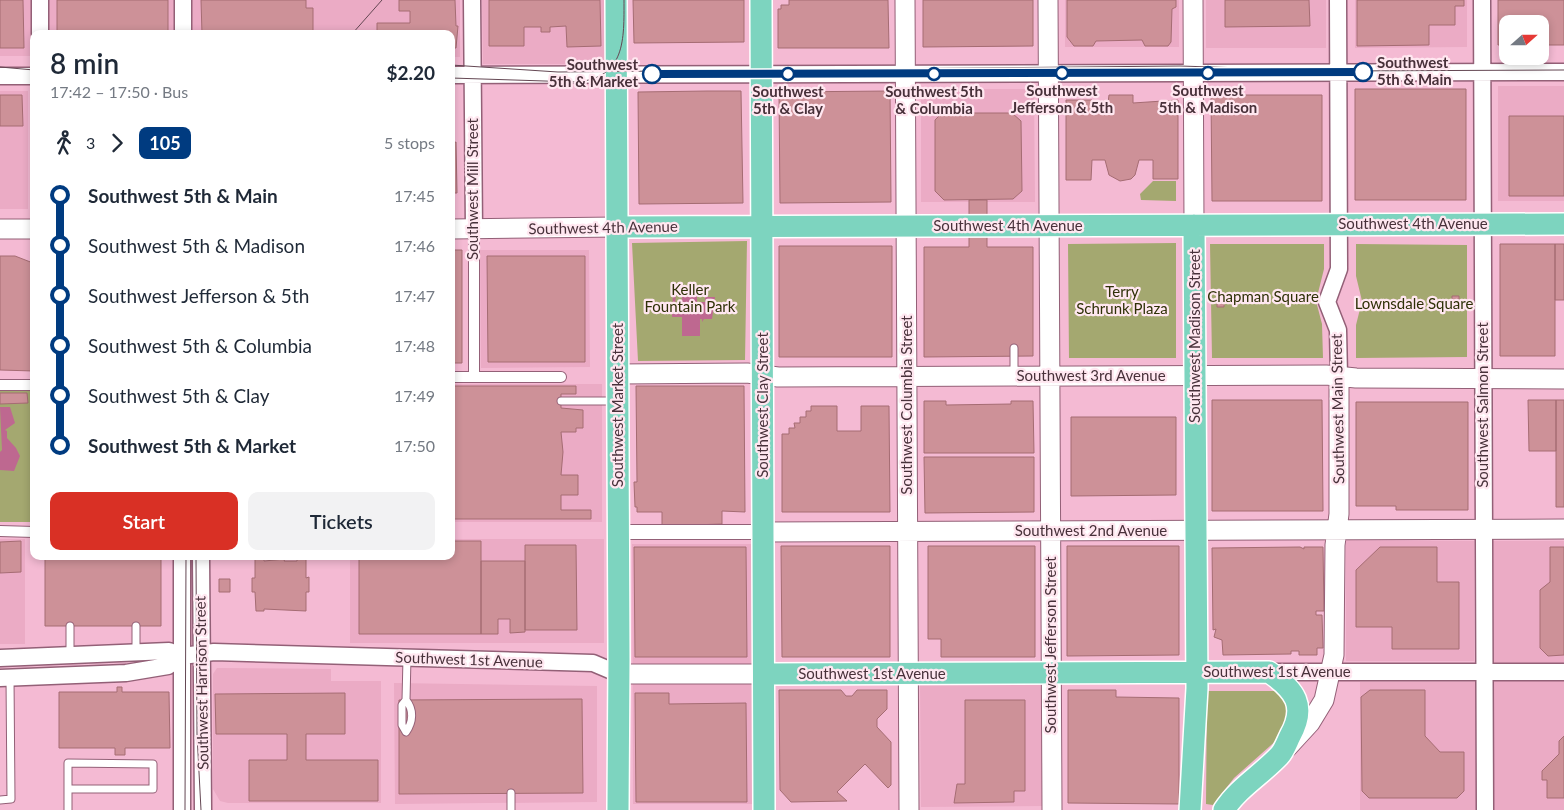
<!DOCTYPE html>
<meta charset="utf-8">
<style>
:root{--surface:#fff;--page:#f2f2f3;--text:#1f2937;--muted:#747a83;--accent:#d93025}
body{margin:0;font-family:Lato,sans-serif;background:var(--page);color:var(--text);height:100vh;display:flex;flex-direction:column;font-size:19px;white-space:nowrap}
*{box-sizing:border-box;margin:0}
p{font-size:16px;color:var(--muted)}
.icon{flex:none;width:28px;height:28px;fill:none;stroke:currentColor;stroke-width:2;stroke-linecap:round;stroke-linejoin:round}
.map{position:relative;flex:1;overflow:hidden}
.drawer{position:absolute;left:30px;top:30px;width:425px;height:530px;display:flex;flex-direction:column;background:var(--surface);border-radius:10px;box-shadow:0 2px 8px #0003}
.drawer>*{flex:none}
.badge{padding:0 10px;border-radius:8px;font-size:18px;line-height:32px}
.needle{width:32px;rotate:69deg}
.fabs{position:absolute;left:1499px;top:15px;display:grid;gap:10px}
.fabs a{display:grid;place-items:center;width:50px;height:50px;border-radius:10px;background:var(--surface);box-shadow:0 2px 8px #0003;font-size:25px}
.map>.badge{position:absolute;translate:-50% -50%;box-shadow:0 0 0 2px #fff}
.legs{display:flex;align-items:center;gap:8px;height:55px;padding:0 20px;font-size:16px}
.legs p{margin-inline-start:auto}
.summary{display:flex;align-items:center;justify-content:space-between;height:85px;padding:0 20px}
h1{font-size:28px;font-weight:600;line-height:38px}
.action{display:flex;gap:10px;margin-top:auto;padding:10px 20px}
.action a{flex:1;height:58px;border-radius:10px;background:var(--accent);color:#fff;font-size:20px;font-weight:600;line-height:58px;text-align:center}
.action a+a{background:var(--page);color:var(--text)}
ul{padding:0 20px;list-style:none}
li{display:flex;align-items:center;gap:18px;height:50px;font-size:19px}
li i{display:grid;place-items:center;width:8px;height:100%;margin:0 6px;background:currentColor}
li i::after{content:'';width:12px;height:12px;margin:-6px;border:4px solid;border-radius:50%;background:var(--surface)}
li p{margin-inline-start:auto}
li:first-child i{background:linear-gradient(#0000 50%,currentColor 0)}
li:last-child i{background:linear-gradient(currentColor 50%,#0000 0)}
.map>svg:first-child{display:block}
</style>
<div class="map">
<svg width="1564" height="810" viewBox="0 0 1564 810">
<rect width="100%" height="100%" fill="#f4bad3"/>
<path fill="#ebabc5" d="M0 0H460V57H451V34H34V56H0Z
M482 0H607V64H483Z
M1065 0H1179V47H1065Z
M1206 0H1326V48H1206Z
M1355 0H1467V47L1355 48Z
M1498 86H1564V201H1498Z
M921 89H1034L1035 202H921Z
M0 91H28V209H0Z
M480 250H589L590 367 481 368Z
M451 384H602V522H451Z
M0 539H25V644H0Z
M451 539H604V643H350V556H451Z
M1346 540 1474 541V661H1346Z
M1493 541H1564V810H1360V682H1494Z
M632 544H751L753 804H633Z
M217 668 331 669V681H381V803H228L220 801 213 789V674Z
M920 681H1043L1044 806 921 807Z
M394 683 597 686V802L395 804Z"/>
<path fill="#a4a870" d="M1153 181H1176V201L1141 200 1140 194Z
M747 241 745 360 638 361 632 243Z
M1176 243V358H1069L1068 244Z
M1210 244H1324V269L1316 301 1322 324 1323 358H1212Z
M1356 244 1467 245V357L1356 358V325L1362 301 1356 276Z
M0 391H34V522H0Z
M1207 691H1279L1291 706 1287 731 1234 778 1213 805 1206 804Z"/>
<path fill="#be6890" d="M687 286V291L697 292V302H705V297H715L712 319H704L702 322V319H700V336H682V317H672L673 291 676 292 675 307H681L683 287Z
M0 407H10L15 423 5 430 7 431V438L16 448 20 456 14 471 0 470V452L2 450Z"/>
<path fill="#cd9198" stroke="#a56c73" d="M0 0H23L24 48H0Z
M57 0H168V34H57Z
M201 0H306V8H313V34H202Z
M399 0H455L456 26H458L456 48H451V34H377V23H410V11H399Z
M489 0H600L601 46 567 47 566 26 550 27V32H541V27H524V46H489Z
M633 0H744V42L634 43Z
M789 0H888L889 48H778V9H781V5H789Z
M923 0H1033V46L923 47Z
M1067 0H1176V7L1172 9 1171 42 1168 46H1145L1142 40 1096 41 1093 46H1074L1067 37Z
M1225 0H1309L1310 26 1225 27Z
M1357 0H1464V6H1455V25H1429V45L1357 46Z
M1498 0H1564V45H1540V24H1508V45H1498Z
M1355 89H1466V200H1355Z
M707 91H741L743 203 639 204 638 92Z
M890 91 891 202 780 203 779 92Z
M0 95H22L23 126H0Z
M1109 95H1133V103L1178 100V179H1153V160H1139L1135 175 1131 179 1120 181 1109 175 1105 160H1092L1091 180H1066V100H1092V103H1108Z
M1211 95H1322V201H1212Z
M942 113H1012L1021 121 1022 191 1013 199 944 200 935 191V120Z
M1509 116H1564V196H1509Z
M451 134 453 143 456 142 457 193H451Z
M969 200H987V247H1033V356L924 357V247H969Z
M1500 244H1555V356H1500Z
M1555 244H1564V300H1555Z
M779 246H892V357H779Z
M451 250H462V363H451Z
M0 256H15L33 263 34 371 0 370Z
M487 256H585V362H488Z
M1217 295H1224V307H1217Z
M1452 296H1459V309H1452Z
M451 386H576V394H561V408L583 410V428H576V432H561L563 452 561 475H578V495H561V510H591V519H451Z
M636 386H744L745 512 722 511V524L692 525H662V512H637V507H635L634 482H637Z
M0 393H27L28 403 0 404Z
M1212 400H1322L1323 511H1212Z
M1528 400H1556V451H1529Z
M1556 400H1564V507H1556Z
M924 401H946V405L1011 404V401H1033L1034 453H924Z
M1356 402H1468V510H1396V506H1356Z
M811 406H837V431H861V406H889L890 512H782V434H789V428H795L794 423H800V417H806V411H811Z
M1071 417H1176V495L1071 496Z
M924 457H1034V512L925 513Z
M21 541V572L0 573V542Z
M451 541H481V634H359V556H451Z
M525 545H576L577 630H525Z
M781 546H890V657H782Z
M928 546H1035V657H941V639H928Z
M1067 546H1179V655L1067 656Z
M634 547H746L747 657H635Z
M1300 547 1304 549V547H1323L1324 611H1316V615H1322L1323 648H1317V655H1299V651H1291V654L1223 655 1222 640 1214 637 1216 629 1213 630 1212 548Z
M1380 547H1437V582H1459V649H1392V627H1356V570Z
M1550 547H1564V655L1548 656 1540 648V590L1550 582Z
M45 556H161V626H45Z
M306 558V578L309 577V592H306V611L264 609V611H256L255 592H252V578H255V559H264V561L285 559 284 561H297V559Z
M481 561H525V632L510 633V619H498V634H481Z
M219 579H230V592H219Z
M117 687H122V692H169L170 748H125V755H115V748H59V692H117Z
M779 690H841L846 696H852L857 690H887V709L877 719V727L891 742V785L888 788 865 764 837 792 847 801 791 802 780 790Z
M1068 690H1116V697L1179 698V804L1068 803Z
M1370 690H1425V736L1440 752H1464V791L1457 798H1369L1362 791 1361 697Z
M345 693V734H306V760H378V801H249V760H287V734H216L215 694Z
M635 693H669V704L746 703 747 802H636Z
M582 699 583 793 399 794V700Z
M965 700H1025V791H1014V802L954 803 957 784H965Z
M1564 736V798H1547V780H1542V771L1559 754V741Z"/>
<g fill="none" stroke-linecap="round" stroke-linejoin="round">
<g stroke="#936077" stroke-width="9">
<path id="service" d="M1014 348V375
M561 401H615
M70 626V655
M136 652V626
M406 700C414 710 413 722 406 732L402 725V705L406 700 407 658
M68 763 153 764V789H68Z
M68 789V810
M0 800 11 799 10 678
M511 810V793"/>
</g>
<g stroke="#936077" stroke-width="12">
<path id="pedestrian" d="M474 230V377
M451 377H561
M0 385H34
M0 531 34 532"/>
</g>
<g stroke="#936077" stroke-width="16">
<path id="minor" d="M619 532H764"/>
</g>
<g stroke="#936077" stroke-width="19">
<path id="tertiary" d="M40 0V34
M183 0V34
M472 0 474 230
M1338 0 1339 269 1327 302 1338 330 1339 376
M1482 0 1485 810
M451 75 1564 72
M0 76H34
M182 556V810
M201 556 203 810
M0 658 169 651 182 656 214 652 593 663 619 674
M1269 672H1564
M0 678 126 673 168 666 182 656"/>
</g>
<g stroke="#936077" stroke-width="21">
<path id="secondary" d="M905 0 909 810
M1048 0 1052 810
M1193 0 1194 225
M0 229H34
M451 229 617 227
M618 374 747 373 778 377 1326 375 1356 378 1564 379
M764 532 1564 529
M619 674H764
M1287 748 1310 723 1324 700 1334 655 1335 545 1339 514V376"/>
</g>
<g stroke="#fff" stroke-width="24">
<path id="primary" d="M616 0 619 659 618 810
M761 0 764 810
M617 227 1564 224
M764 674 1269 672C1295 690 1307 706 1290 736 1287 742 1284 751 1279 756 1261 775 1238 788 1224 810
M1190 810 1197 688 1194 225"/>
</g>
<use href="#service" stroke="#fff" stroke-width="7"/>
<use href="#pedestrian" stroke="#fff" stroke-width="10"/>
<use href="#minor" stroke="#fff" stroke-width="14"/>
<use href="#tertiary" stroke="#fff" stroke-width="16"/>
<use href="#secondary" stroke="#fff" stroke-width="19"/>
<use href="#primary" stroke="#7dd4bf" stroke-width="21"/>
<path stroke="#644753" stroke-width="1" d="M352 34 382 0
M451 65 558 72 1180 66 1338 71 1564 70
M0 67 34 70
M451 78 576 82C626 78 624 39 624 0
M196 556 197 734 201 810
M185 810 186 556"/>
</g>
<g fill="none" stroke-linecap="round" stroke-linejoin="round">
<g stroke="#fff" stroke-width="11">
<path id="line-1" d="M652 74 1363 72"/>
</g>
<use href="#line-1" stroke="#003b80" stroke-width="8"/>
</g>
<g fill="#fff" stroke="#003b80" stroke-width="2.5">
<circle cx="1363" cy="72" r="9"/>
<circle cx="1062" cy="73" r="6"/>
<circle cx="1208" cy="73" r="6"/>
<circle cx="652" cy="74" r="9"/>
<circle cx="788" cy="74" r="6"/>
<circle cx="934" cy="74" r="6"/>
</g>
<g text-anchor="middle" stroke-width="4.5" stroke-linejoin="round" paint-order="stroke">
<g font-size="15" font-weight="bold" fill="#48313a" stroke="#ffe7f0">
<text x="1377" y="68" text-anchor="start">Southwest<tspan x="1377" dy="17">5th &amp; Main</tspan></text>
<text x="638" y="70" text-anchor="end">Southwest<tspan x="638" dy="17">5th &amp; Market</tspan></text>
<text x="1062" y="96">Southwest<tspan x="1062" dy="17">Jefferson &amp; 5th</tspan></text>
<text x="1208" y="96">Southwest<tspan x="1208" dy="17">5th &amp; Madison</tspan></text>
<text x="788" y="97">Southwest<tspan x="788" dy="17">5th &amp; Clay</tspan></text>
<text x="934" y="97">Southwest 5th<tspan x="934" dy="17">&amp; Columbia</tspan></text>
</g>
<g font-size="15" fill="#48313a" stroke="#ffe7f0">
<text transform="translate(473 189) rotate(-90)" y="5">Southwest Mill Street</text>
<text x="1413" y="229">Southwest 4th Avenue</text>
<text x="1008" y="231">Southwest 4th Avenue</text>
<text transform="translate(603 228) rotate(-1)" y="5">Southwest 4th Avenue</text>
<text transform="translate(1195 336) rotate(-90)" y="5">Southwest Madison Street</text>
<text x="1091" y="381">Southwest 3rd Avenue</text>
<text transform="translate(618 405) rotate(-90)" y="5">Southwest Market Street</text>
<text transform="translate(763 405) rotate(-90)" y="5">Southwest Clay Street</text>
<text transform="translate(907 405) rotate(-90)" y="5">Southwest Columbia Street</text>
<text transform="translate(1483 405) rotate(-90)" y="5">Southwest Salmon Street</text>
<text transform="translate(1338 409) rotate(-91)" y="5">Southwest Main Street</text>
<text x="1091" y="536">Southwest 2nd Avenue</text>
<text transform="translate(1051 645) rotate(-90)" y="5">Southwest Jefferson Street</text>
<text transform="translate(469 660) rotate(2)" y="5">Southwest 1st Avenue</text>
<text x="1277" y="677">Southwest 1st Avenue</text>
<text x="872" y="679">Southwest 1st Avenue</text>
<text transform="translate(202 683) rotate(-91)" y="5">Southwest Harrison Street</text>
</g>
<g font-size="15" fill="#2e3006" stroke="#ffe7f0">
<text x="690" y="295">Keller<tspan x="690" dy="17">Fountain Park</tspan></text>
<text x="1122" y="297">Terry<tspan x="1122" dy="17">Schrunk Plaza</tspan></text>
<text x="1263" y="302">Chapman Square</text>
<text x="1414" y="309">Lownsdale Square</text>
</g>
</g>
</svg>
<div class="fabs">
<a><svg class="needle" viewBox="-14 -14 28 28"><path d="M0-13l5 13h-10z" fill="#e53935"/><path d="M0 13l5-13h-10z" fill="#747a83"/></svg></a>
</div>
<section class="drawer">
<div class="summary"><div><h1>8 min</h1><p>17:42 – 17:50 · Bus</p></div><b>$2.20</b></div>
<div class="legs"><svg class="icon" aria-label="walk" viewBox="0 0 24 24"><circle cx="13" cy="4" r="2"/><path d="M13 8l-2 6 4 7M11 14l-3 7M7 12l3-4h3l4 4"/></svg>3<svg class="icon" aria-label="forward" viewBox="0 0 24 24"><path d="M9 5l7 7-7 7"/></svg><b class="badge" style="background:#003b80;color:#fff">105</b><p>5 stops</p></div>
<ul>
<li><i style="color:#003b80"></i><b>Southwest 5th &amp; Main</b><p>17:45</p></li>
<li><i style="color:#003b80"></i><span>Southwest 5th &amp; Madison</span><p>17:46</p></li>
<li><i style="color:#003b80"></i><span>Southwest Jefferson &amp; 5th</span><p>17:47</p></li>
<li><i style="color:#003b80"></i><span>Southwest 5th &amp; Columbia</span><p>17:48</p></li>
<li><i style="color:#003b80"></i><span>Southwest 5th &amp; Clay</span><p>17:49</p></li>
<li><i style="color:#003b80"></i><b>Southwest 5th &amp; Market</b><p>17:50</p></li>
</ul>
<div class="action"><a>Start</a><a>Tickets</a></div>
</section>
</div>
